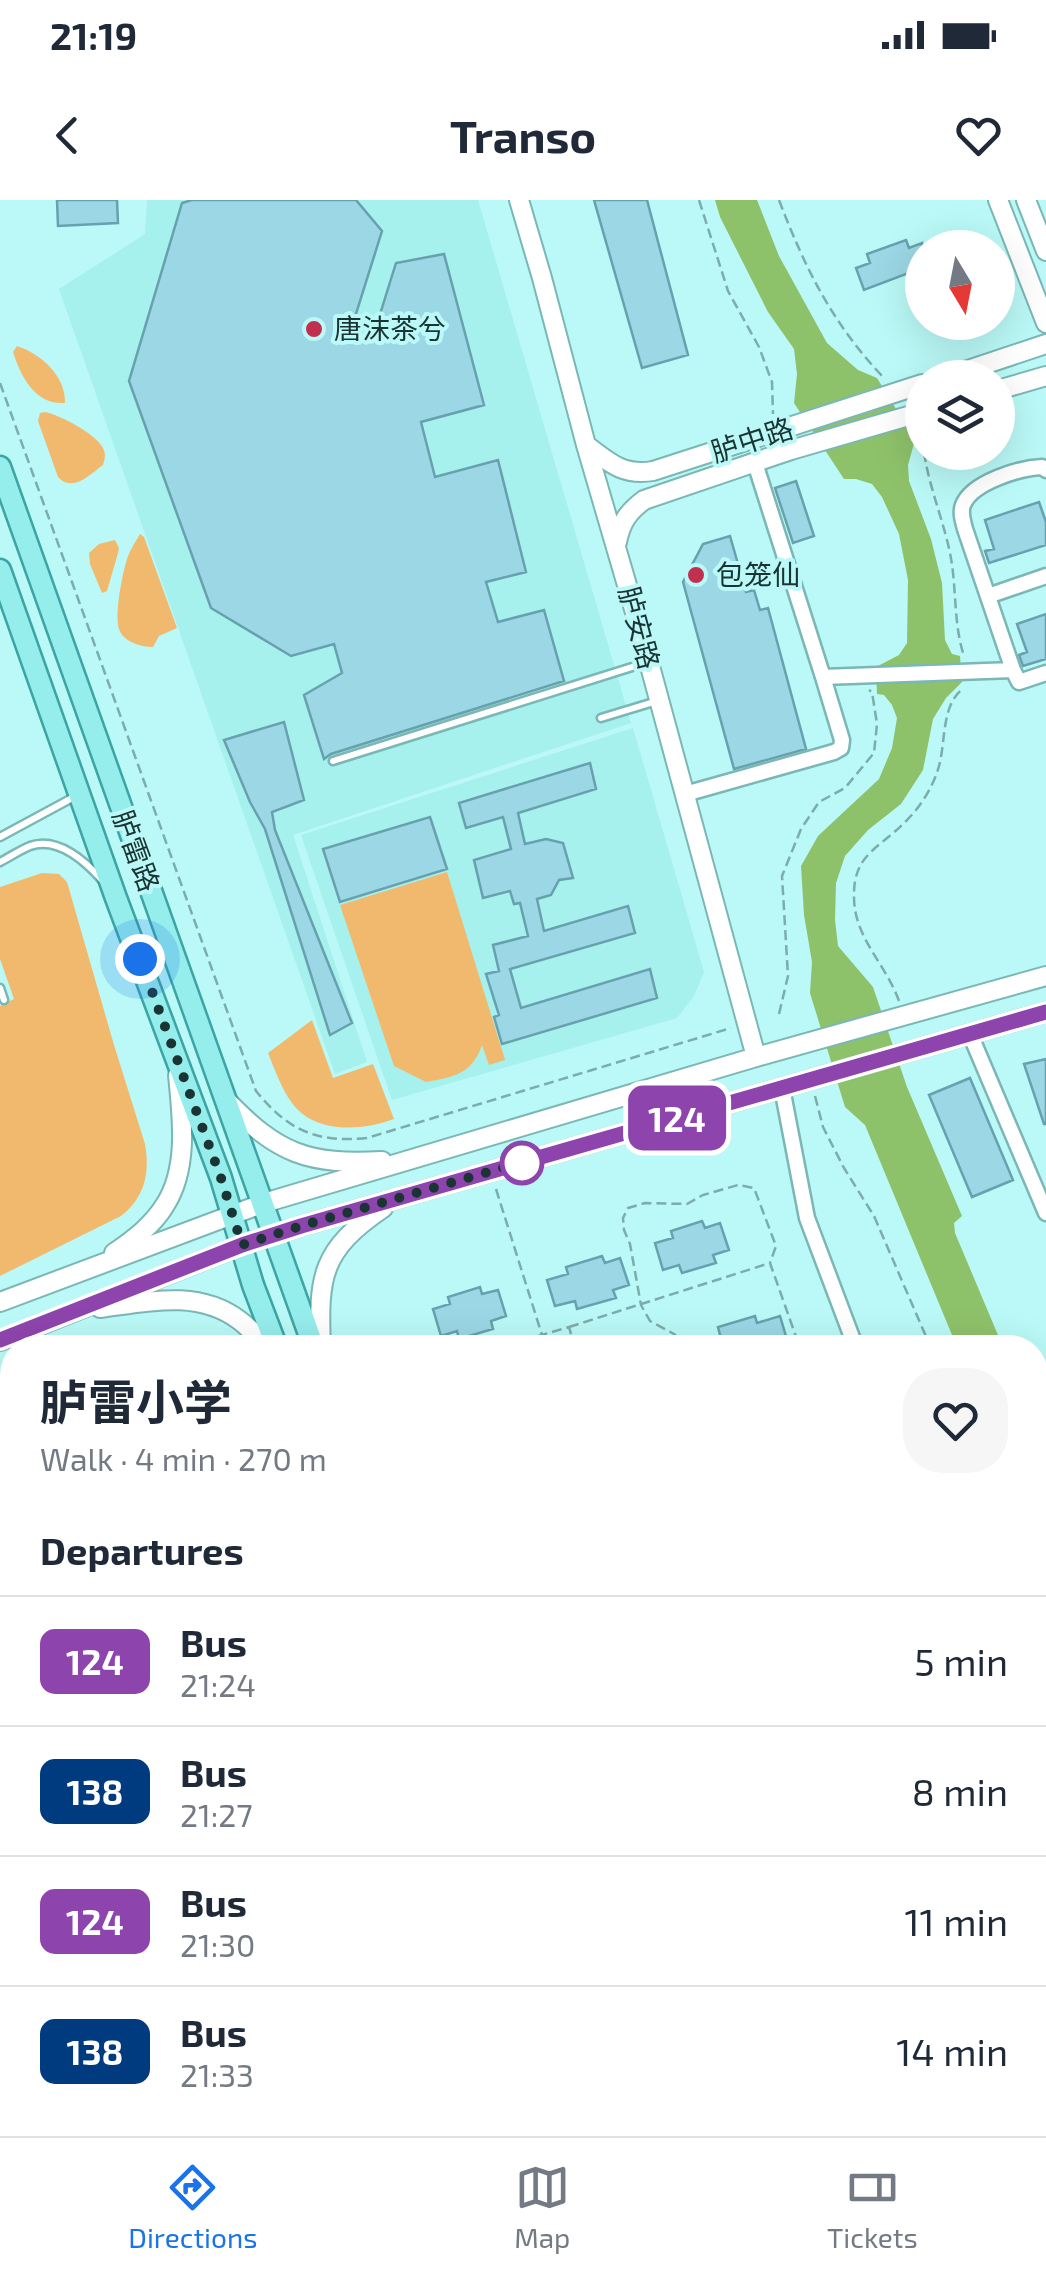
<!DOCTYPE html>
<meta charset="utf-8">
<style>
:root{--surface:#fff;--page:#f6f6f7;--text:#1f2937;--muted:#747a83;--line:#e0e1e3;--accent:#1a73e8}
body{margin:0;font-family:"Exo 2","Noto Sans SC",sans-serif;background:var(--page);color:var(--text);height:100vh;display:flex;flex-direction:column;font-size:38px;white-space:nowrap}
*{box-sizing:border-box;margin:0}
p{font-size:32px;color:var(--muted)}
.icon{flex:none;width:55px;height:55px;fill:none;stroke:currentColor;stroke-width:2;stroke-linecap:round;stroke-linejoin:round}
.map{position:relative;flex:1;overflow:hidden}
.panel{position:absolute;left:0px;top:1135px;width:1048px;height:802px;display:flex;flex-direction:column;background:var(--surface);border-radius:40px 40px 0 0;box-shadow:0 10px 40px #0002}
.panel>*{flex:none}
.badge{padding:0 20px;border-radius:15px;font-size:35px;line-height:65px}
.needle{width:65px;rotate:170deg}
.fabs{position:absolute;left:905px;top:30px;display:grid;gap:20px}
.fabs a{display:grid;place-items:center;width:110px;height:110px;border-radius:50%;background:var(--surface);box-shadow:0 10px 40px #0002;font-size:50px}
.you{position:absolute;width:50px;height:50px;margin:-25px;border:8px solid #fff;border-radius:50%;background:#1a73e8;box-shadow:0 0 0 15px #1a73e833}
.map>.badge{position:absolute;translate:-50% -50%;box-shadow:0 0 0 5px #fff}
h2{padding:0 40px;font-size:38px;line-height:90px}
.round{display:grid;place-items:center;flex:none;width:105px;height:105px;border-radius:40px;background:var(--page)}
.head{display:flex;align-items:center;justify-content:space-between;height:170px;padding:0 40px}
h1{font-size:48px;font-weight:700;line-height:75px}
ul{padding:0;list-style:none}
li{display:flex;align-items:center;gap:30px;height:130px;padding:0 40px;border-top:2px solid var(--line)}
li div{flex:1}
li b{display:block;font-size:38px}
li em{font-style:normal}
li .badge{min-width:110px;font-weight:700;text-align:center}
.status{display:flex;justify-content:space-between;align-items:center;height:70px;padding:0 50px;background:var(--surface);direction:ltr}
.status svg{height:28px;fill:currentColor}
header{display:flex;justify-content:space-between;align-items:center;height:130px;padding:0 40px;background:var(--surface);font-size:45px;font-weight:700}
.dock{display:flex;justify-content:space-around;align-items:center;height:140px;border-top:2px solid var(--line);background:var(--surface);font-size:28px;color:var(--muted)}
.dock a{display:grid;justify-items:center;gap:5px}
.dock .selected{color:var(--accent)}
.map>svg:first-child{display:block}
</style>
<div class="status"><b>21:19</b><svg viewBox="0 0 49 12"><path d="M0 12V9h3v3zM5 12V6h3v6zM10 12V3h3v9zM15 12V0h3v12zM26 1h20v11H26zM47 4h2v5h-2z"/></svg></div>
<header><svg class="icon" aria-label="back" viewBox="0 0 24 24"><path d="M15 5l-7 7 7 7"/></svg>Transo<svg class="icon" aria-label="heart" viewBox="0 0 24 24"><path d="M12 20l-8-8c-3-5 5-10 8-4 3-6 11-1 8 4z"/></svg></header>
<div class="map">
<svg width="1046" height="1936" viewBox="0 0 1046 1936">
<rect width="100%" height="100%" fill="#baf9f7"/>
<path fill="#a6f0ed" d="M147 0H478L631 523 293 635 367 862 335 874 59 89 145 34Z
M633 528 704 772 694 796 677 818 392 900 301 635Z
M1046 1456V1736L1035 1743V1462Z"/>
<path fill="#f1b96e" d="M17 146C41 154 66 176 65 203 35 205 21 177 13 152Z
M45 212C60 215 96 234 103 248 106 255 105 258 103 265 89 275 73 293 58 277L38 221 40 213Z
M140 334 144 337 177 428 159 436 153 447C142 447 123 442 119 429 114 415 123 370 128 356 131 348 136 341 140 334Z
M115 340 119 348 118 353 107 391 102 393 90 364 89 353 99 344Z
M447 672 505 860 489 865 482 845C472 874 454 877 426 882L394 866 340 705Z
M42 673 59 674 67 682 114 845 145 944C150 973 145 997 121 1016L0 1076V806L14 799 0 759V687Z
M312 820 333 878 373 864 394 919C361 931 315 934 292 903 281 888 275 870 268 853Z"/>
<path fill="#8ec26a" d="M715 0H757L779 56 827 143 858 170 877 178 915 240 908 265 909 281 931 339 942 383 945 440 952 454 960 456 962 482 946 498 933 519 923 570 901 604 868 630 845 656 836 683 835 720 838 746 873 787 907 887 962 1016 954 1023 955 1033 1003 1147H957L865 925 845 907 810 793 812 762 804 715 801 666 818 636 879 579 892 548 897 518 892 505 884 495 877 494 876 467 899 455 907 443 908 380 899 334 882 297 872 284 856 279H844L794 203 797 174 794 149 768 112 720 17Z"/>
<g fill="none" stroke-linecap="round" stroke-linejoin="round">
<path stroke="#8ec26a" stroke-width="28" d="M0 1649 12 1647"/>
</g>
<path fill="#9cd7e5" stroke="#67a1ae" stroke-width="2.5" d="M57 0H117L118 23 58 26Z
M192 0H356L382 31 350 133 372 140 396 63 444 54 484 205 421 222 435 277 498 260 526 372 486 382 498 422 544 410 564 481 331 554 324 559 304 495 342 473 334 444 291 456 211 408 129 181 182 3Z
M594 0H647L688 155 642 168Z
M906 40 909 48 922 43V68L864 90 856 68 870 63 867 54Z
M796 281 814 336 793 343 775 288Z
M1039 302 1046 322V345L989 363 985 351 994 349 985 320Z
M730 336 746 392 754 390 760 410 768 408 806 549 734 569 683 382 703 344Z
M1046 414V459L1023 466 1019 455 1027 452 1017 424Z
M284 522 304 600 272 612 275 630 352 823 330 835 265 629 250 602 224 540Z
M590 563 596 589 518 613 525 644 546 639 563 643 573 678 559 680 551 695 537 699 544 731 628 706 635 733 510 769 521 808 650 769 657 798 502 844 494 817 499 815 486 774 499 771 493 745 528 736 520 703 514 704 510 691 483 698 474 660 511 649 503 617 466 628 459 603Z
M430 617 447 669 340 702 323 649Z
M1046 859V924H1044L1024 864Z
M970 878 1013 980 972 997 929 895Z
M702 1021 705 1028 720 1023 729 1050 713 1055 716 1063 682 1073 679 1065 663 1070 655 1043 673 1038 671 1031Z
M602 1056 605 1063 620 1058 629 1085 613 1090 616 1098 577 1109 575 1101 555 1106 547 1080 568 1074 566 1067Z
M480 1087 482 1094 498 1090 506 1116 491 1121 493 1129 459 1139 457 1131 441 1136 433 1109 450 1104 448 1097Z
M755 1116 757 1123 780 1116 788 1143 773 1148H688L687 1144 720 1135 718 1127Z"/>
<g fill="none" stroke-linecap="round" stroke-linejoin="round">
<g stroke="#7ab7b5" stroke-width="11">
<path id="lane" d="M601 518 657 501
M333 561 648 462
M0 637 74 597
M0 662C10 657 20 650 30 646 58 636 85 661 102 680
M0 788 4 800
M1035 1470 1046 1463"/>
</g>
<g stroke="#7ab7b5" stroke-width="19">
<path id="street" d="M755 263 823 477
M988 396 1046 376
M1013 470 965 329C963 321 960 313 963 305 972 282 1020 268 1042 267L1046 270
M685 594 834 552 841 548 842 540 823 477 1013 470 1019 482 1046 473
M970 834 1046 1013
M782 888 807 1018 856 1148"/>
</g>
<g stroke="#7ab7b5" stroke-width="22">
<path id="secondary" d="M519 0 542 78 586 245 641 433 756 857
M998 0 1046 123
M1026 0 1046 51
M944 178 1046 144
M998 190 1046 176
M586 245C609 262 622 276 653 271L922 184
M617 342C621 322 628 312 644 300L791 250 922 212
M227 901C278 954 308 965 382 961
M114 1053C133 1040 153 1025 165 1005 189 968 182 916 178 875
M0 1102 264 1003 756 857 1046 776
M100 1108C147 1102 197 1089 239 1120 250 1128 259 1139 269 1148
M0 1141 242 1045 301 1026 1046 812
M321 1148C318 1076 321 1050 383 1008"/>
</g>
<g stroke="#3ca4a3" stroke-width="25">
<path id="primary" d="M0 267 314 1148
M0 370 116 698 221 978 253 1085 277 1148
M571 1925 575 1936
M601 1925 605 1936"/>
</g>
<path stroke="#7cacab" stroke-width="2.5" stroke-dasharray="10 5" stroke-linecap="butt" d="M699 0 728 91 759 147 772 182 773 214
M779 0C805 68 832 123 883 177
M0 183 256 891C288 930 315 943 367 938L731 828
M924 252C929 287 943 319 950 353 957 387 953 423 964 456
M899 801C886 764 854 738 854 697 853 655 878 649 903 624 919 609 933 588 939 566 946 541 941 504 964 488
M779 814 788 776 782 676 801 629 819 602 845 588 874 553 877 524 872 492 869 490
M815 896 823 927 844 968 874 1016 931 1148
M496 989 542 1135
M569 1127 770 1063 800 1148
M497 1148 514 1143
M516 1148 514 1143 569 1127 575 1148
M688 1148 674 1134 650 1121 641 1105 630 1044 624 1030 623 1018 628 1008 645 1003 687 1004 703 995 738 985 754 988 776 1046 770 1063
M0 1610 12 1612"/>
<use href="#lane" stroke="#fff" stroke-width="6"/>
<use href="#street" stroke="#fff" stroke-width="14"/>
<use href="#secondary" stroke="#fff" stroke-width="18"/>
<use href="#primary" stroke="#95edec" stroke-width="20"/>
</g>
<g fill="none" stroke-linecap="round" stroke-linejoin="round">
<g stroke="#fff" stroke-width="22">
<path id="line" d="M0 1140 242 1045 301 1026 1046 812"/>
</g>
<use href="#line" stroke="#8e44ad" stroke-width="15"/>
<path stroke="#1a3433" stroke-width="10" stroke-dasharray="0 18" d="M140 759 221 978 242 1045 301 1026 537 958 522 963"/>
</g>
<g fill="#c1304f" stroke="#baf9f7" stroke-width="4">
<circle cx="314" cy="129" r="10"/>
<circle cx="696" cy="375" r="10"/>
</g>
<circle fill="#fff" stroke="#8e44ad" stroke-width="5" cx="522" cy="963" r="20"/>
<g text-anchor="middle" stroke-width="8" stroke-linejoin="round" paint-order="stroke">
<g font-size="28" fill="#1a3433" stroke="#baf9f7" text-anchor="start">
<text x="334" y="139">唐沫茶兮</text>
<text x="716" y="385">包笼仙</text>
</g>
<g font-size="28" fill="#1a3433" stroke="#baf9f7">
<text transform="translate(752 240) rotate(-18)" y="10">胪中路</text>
<text transform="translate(639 428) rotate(75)" y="10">胪安路</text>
<text transform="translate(136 651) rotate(70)" y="10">胪雷路</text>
</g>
</g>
</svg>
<div class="fabs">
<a><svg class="needle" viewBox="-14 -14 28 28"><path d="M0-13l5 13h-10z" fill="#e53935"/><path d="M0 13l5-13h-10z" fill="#747a83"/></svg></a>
<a><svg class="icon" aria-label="layers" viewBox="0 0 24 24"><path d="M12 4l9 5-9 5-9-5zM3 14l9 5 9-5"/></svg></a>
</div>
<div class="you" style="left:140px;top:759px"></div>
<b class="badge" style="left:677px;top:918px;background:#8e44ad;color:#fff">124</b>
<section class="panel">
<div class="head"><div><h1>胪雷小学</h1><p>Walk · 4 min · 270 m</p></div><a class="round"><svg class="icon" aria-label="heart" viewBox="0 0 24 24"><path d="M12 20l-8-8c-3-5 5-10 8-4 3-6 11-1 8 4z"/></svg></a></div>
<h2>Departures</h2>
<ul>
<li><span class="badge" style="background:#8e44ad;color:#fff">124</span><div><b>Bus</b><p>21:24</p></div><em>5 min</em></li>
<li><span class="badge" style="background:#003b80;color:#fff">138</span><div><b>Bus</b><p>21:27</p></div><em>8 min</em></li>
<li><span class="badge" style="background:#8e44ad;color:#fff">124</span><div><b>Bus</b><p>21:30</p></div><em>11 min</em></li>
<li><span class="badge" style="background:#003b80;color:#fff">138</span><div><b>Bus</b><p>21:33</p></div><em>14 min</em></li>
</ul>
</section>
</div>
<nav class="dock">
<a class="selected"><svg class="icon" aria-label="directions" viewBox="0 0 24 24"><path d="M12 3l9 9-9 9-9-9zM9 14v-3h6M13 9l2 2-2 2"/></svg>Directions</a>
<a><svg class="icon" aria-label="map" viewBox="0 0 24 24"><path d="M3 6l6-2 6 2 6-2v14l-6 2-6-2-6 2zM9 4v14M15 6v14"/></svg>Map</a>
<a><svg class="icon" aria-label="tickets" viewBox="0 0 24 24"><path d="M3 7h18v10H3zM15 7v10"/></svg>Tickets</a>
</nav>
